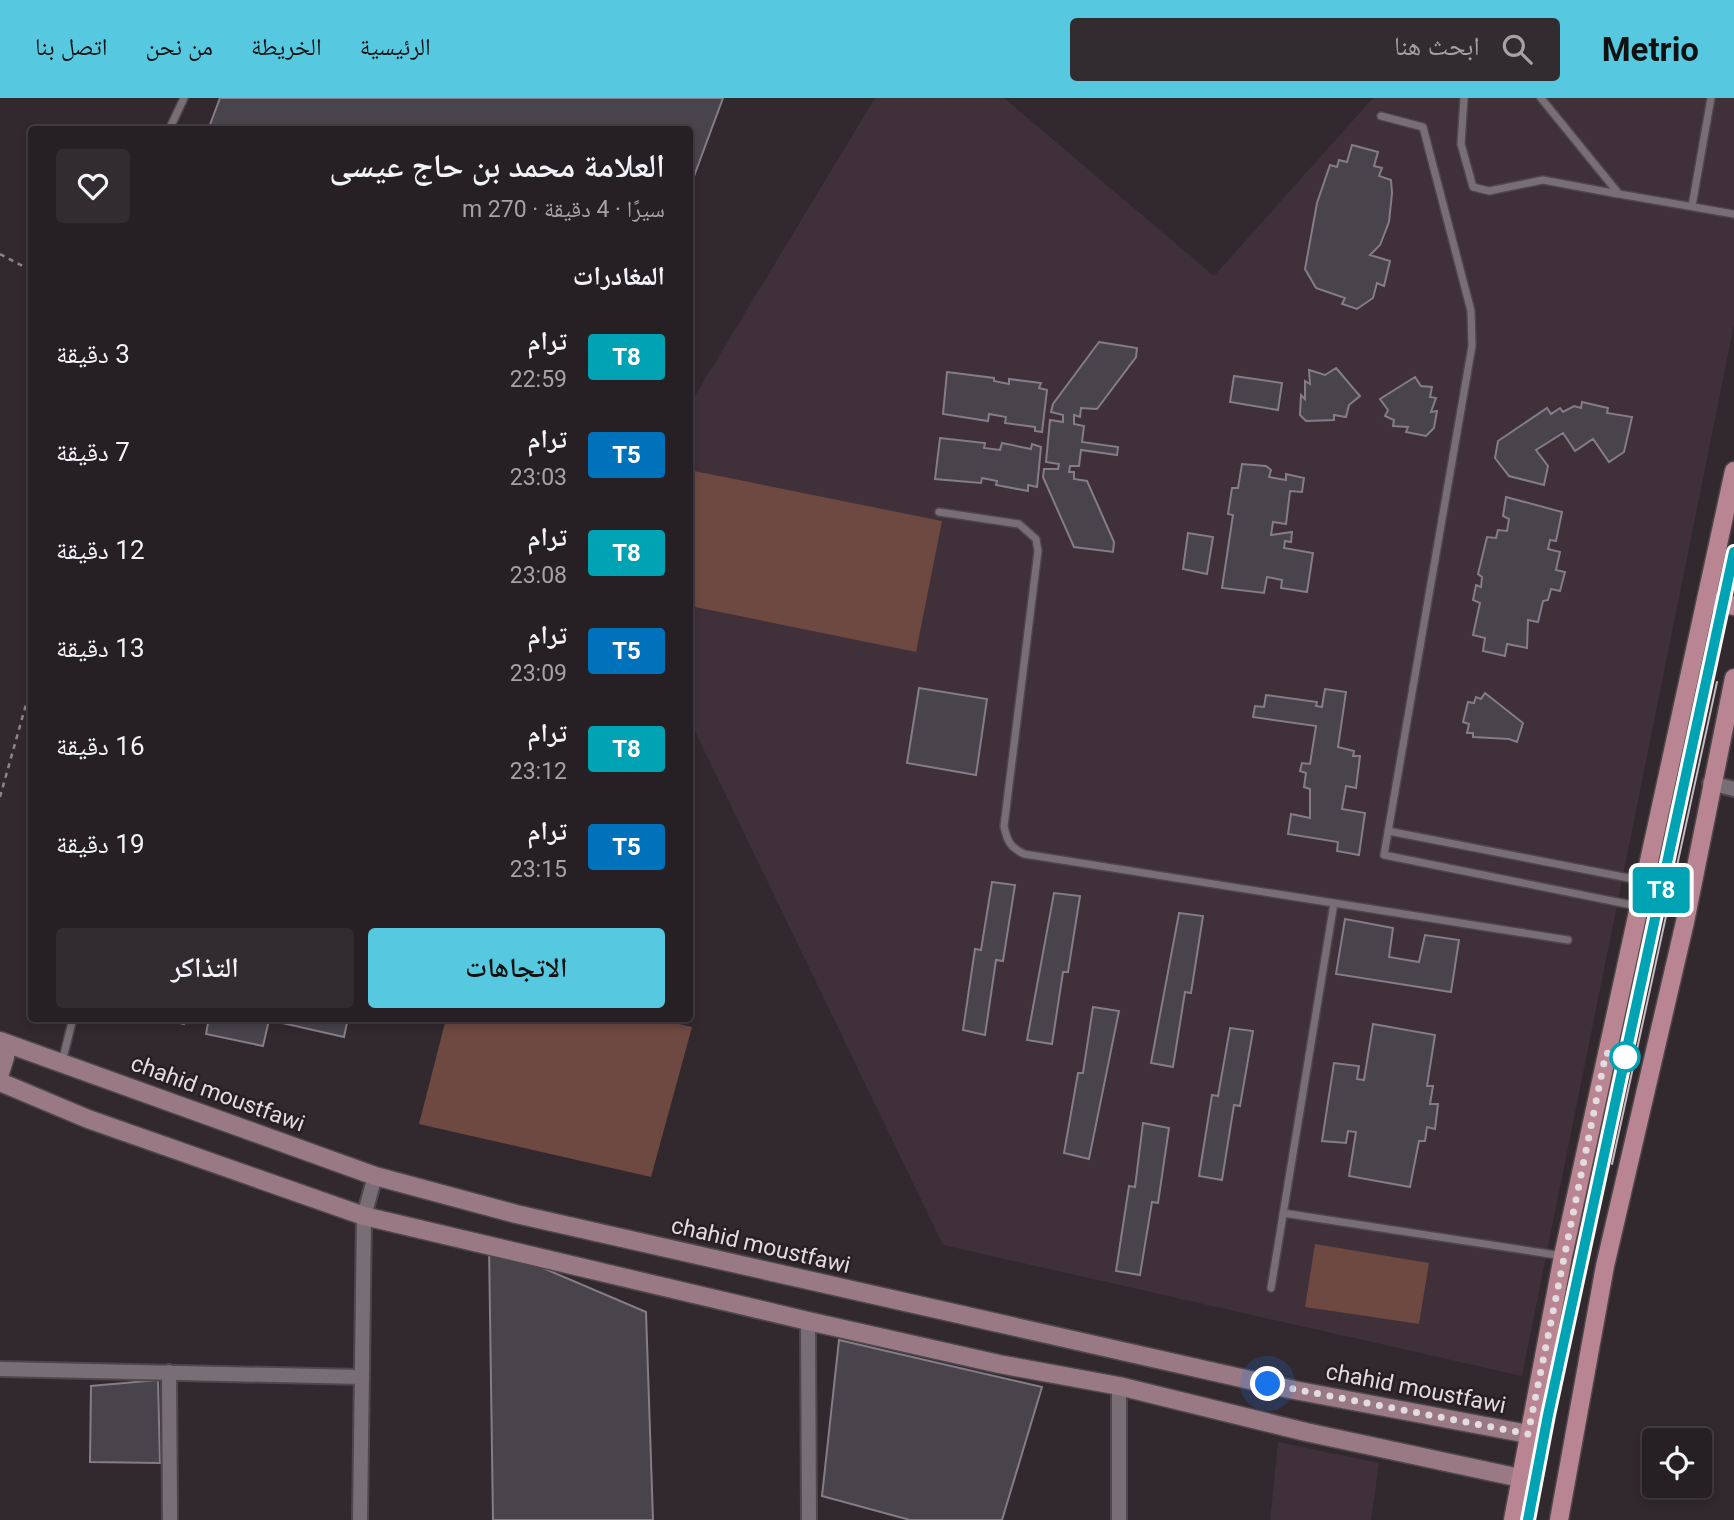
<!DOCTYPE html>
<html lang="ar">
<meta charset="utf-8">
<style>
:root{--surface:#261f23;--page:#322c30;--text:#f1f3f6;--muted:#a4a2a6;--line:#423d41;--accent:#56c9e0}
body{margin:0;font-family:Roboto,"Noto Naskh Arabic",sans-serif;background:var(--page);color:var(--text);direction:rtl;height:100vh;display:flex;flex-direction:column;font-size:26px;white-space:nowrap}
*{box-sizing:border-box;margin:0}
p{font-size:23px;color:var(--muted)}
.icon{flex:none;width:38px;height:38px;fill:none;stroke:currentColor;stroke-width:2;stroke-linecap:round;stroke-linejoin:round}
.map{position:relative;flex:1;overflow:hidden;direction:ltr}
.side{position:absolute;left:28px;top:28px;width:665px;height:896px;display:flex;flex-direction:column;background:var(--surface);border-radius:7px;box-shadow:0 4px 10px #0003,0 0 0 2px var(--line);direction:rtl}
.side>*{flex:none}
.badge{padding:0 14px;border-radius:5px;font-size:24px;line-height:46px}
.buttons{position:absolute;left:1642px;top:1330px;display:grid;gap:14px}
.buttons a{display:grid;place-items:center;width:70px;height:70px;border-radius:7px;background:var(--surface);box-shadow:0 4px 10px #0003,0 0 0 2px var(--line);font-size:35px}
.you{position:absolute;width:35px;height:35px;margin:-18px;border:5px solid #fff;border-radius:50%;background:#1a73e8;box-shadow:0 0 0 10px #1a73e833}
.map>.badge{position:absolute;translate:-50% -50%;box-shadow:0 0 0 4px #fff}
h2{padding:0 28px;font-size:26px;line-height:63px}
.round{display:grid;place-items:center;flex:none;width:74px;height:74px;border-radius:7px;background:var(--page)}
.overview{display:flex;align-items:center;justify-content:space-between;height:119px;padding:0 28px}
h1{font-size:33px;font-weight:600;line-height:52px}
.button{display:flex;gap:14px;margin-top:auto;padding:14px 28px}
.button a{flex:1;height:80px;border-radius:7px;background:var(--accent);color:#111;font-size:28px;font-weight:600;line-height:80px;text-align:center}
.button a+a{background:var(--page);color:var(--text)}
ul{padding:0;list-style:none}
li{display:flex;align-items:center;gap:21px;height:98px;padding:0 28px}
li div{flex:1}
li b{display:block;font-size:26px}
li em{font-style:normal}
li .badge{min-width:77px;font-weight:700;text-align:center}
header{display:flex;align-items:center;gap:42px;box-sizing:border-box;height:98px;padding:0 35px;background:var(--accent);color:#111}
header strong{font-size:33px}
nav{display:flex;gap:38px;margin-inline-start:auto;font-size:24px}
.search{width:490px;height:63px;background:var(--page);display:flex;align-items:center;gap:18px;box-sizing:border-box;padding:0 24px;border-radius:7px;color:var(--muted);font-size:26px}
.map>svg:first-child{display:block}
</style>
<header>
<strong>Metrio</strong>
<div class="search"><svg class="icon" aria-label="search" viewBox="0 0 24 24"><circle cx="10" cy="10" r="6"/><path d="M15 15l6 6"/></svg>ابحث هنا</div>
<nav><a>الرئيسية</a><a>الخريطة</a><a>من نحن</a><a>اتصل بنا</a></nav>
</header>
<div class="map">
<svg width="1734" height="1422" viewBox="0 0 1734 1422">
<rect width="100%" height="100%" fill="#32292f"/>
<path fill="#3f3039" d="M875 0H1004L1214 178 1373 0H1734V227L1522 1278 943 1147 690 623V306Z
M1278 1344 1379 1365 1371 1422H1270Z"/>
<path fill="#6d4942" d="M694 373 942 423 916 554 690 508V395Z
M653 920 692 929 651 1079 419 1026 446 921Z
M1315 1146 1429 1165 1419 1226 1305 1209Z"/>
<path fill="#49434c" stroke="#847d87" stroke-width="2" d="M220 0H723L690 89V32H208Z
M1352 47 1378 54 1374 68 1382 70 1379 78 1391 82 1392 95 1389 124 1380 147 1370 157 1390 163 1384 188 1377 185 1373 200 1357 211 1342 206 1345 200 1316 190 1305 171 1317 105 1330 67 1337 69 1339 62 1347 64Z
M1099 244 1137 250 1136 259 1097 311 1081 310 1080 319 1074 317V326L1084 328 1082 344 1118 349 1117 357 1081 352 1079 368H1070L1069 374H1074V381L1087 383 1114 444 1113 454 1074 449 1043 379 1044 371H1058L1059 366 1046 364 1050 322 1063 324V317L1051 314 1053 306Z
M1336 270 1360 298 1349 307 1346 319 1334 317V322L1306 323 1300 317 1301 297 1305 301V283L1310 286 1309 272 1325 277Z
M947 274 994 280V283L1009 286V281L1041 285 1039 290 1047 292 1042 334 1035 333V329L1005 325 1006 319 989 316 988 323 943 316Z
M1234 278 1282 285 1278 312 1230 304Z
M1415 279 1421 288 1432 289 1430 299 1436 300 1431 314 1437 313 1434 330 1426 338 1406 334 1408 329 1393 328 1394 322 1385 318 1388 312 1380 301Z
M1582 304 1608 310 1607 315 1632 319 1624 354 1609 364 1593 341 1575 353 1563 335 1536 352 1548 368 1544 387 1509 378 1495 360 1498 343 1547 310 1551 316 1560 310 1563 314 1574 308 1581 310Z
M940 340 985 345 984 350 1000 352 1002 345 1031 351 1032 346 1041 349 1037 389 1028 387V393L996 387 997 383 982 380 981 385 935 381Z
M1242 366 1266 368 1271 372 1269 379 1286 382V376L1304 380 1302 394 1290 393 1286 426 1273 424 1271 437 1292 434 1291 444 1285 443 1284 450 1313 455 1307 494 1281 490 1282 482 1267 479 1264 495 1222 490 1233 417 1228 416 1232 390H1238Z
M1506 399 1562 414 1556 443 1550 442 1548 451 1560 454 1556 472 1565 474 1560 493 1551 491 1548 502 1543 503 1538 524 1528 522 1527 550 1507 546 1505 558 1483 553 1485 540 1473 537 1480 505 1473 502 1476 487 1481 489 1482 479 1478 476 1487 439 1496 440 1498 432 1507 433 1509 421 1503 418Z
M1188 435 1213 439 1207 476 1183 471Z
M919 590 987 601 976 677 907 665Z
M1325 591 1346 594 1338 649 1354 653 1353 658H1360L1356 690 1346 688 1342 711 1365 715 1359 757 1337 753 1338 744 1288 736 1291 716 1310 720V691L1304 689 1306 675 1300 673 1302 665 1310 666 1316 628 1253 619 1255 608 1264 609 1266 597 1317 604 1316 608 1322 609Z
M1485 595 1523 625 1517 644 1509 641 1473 639V635H1467L1469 626 1463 624 1468 604 1474 605 1476 599 1481 601Z
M992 784 1015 787 1003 863 996 862 985 937 963 932 975 851 981 852Z
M1054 795 1080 798 1068 874H1063L1052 946 1027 942Z
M1179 815 1203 818 1191 895 1185 894 1173 969 1151 965Z
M1345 821 1393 830 1389 859 1419 864 1425 837 1459 842 1451 894 1336 876Z
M1093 909 1119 913 1089 1061 1064 1055 1078 975H1083Z
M158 920H185L184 926Z
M209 920H348L344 939 269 922 263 948 206 936Z
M1373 926 1435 937 1427 988H1433L1430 1006H1438L1435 1031 1427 1029 1425 1043H1419L1410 1089 1349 1078 1356 1034 1348 1033 1346 1045 1322 1043 1334 965 1359 968 1357 981 1364 982Z
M1230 930 1253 933 1240 1008 1234 1007 1222 1082 1199 1078 1212 997 1218 998Z
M1143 1025 1169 1030 1158 1105 1152 1104 1140 1177 1116 1173 1129 1088 1135 1089Z
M489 1147 646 1214 653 1422H493Z
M839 1242 1042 1289 1002 1422H910L822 1398Z
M158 1282 160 1365 90 1364 91 1288Z"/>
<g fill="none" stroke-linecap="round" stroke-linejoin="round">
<g stroke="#4e474b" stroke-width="10">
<path id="lane" d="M1464 0 1461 46 1473 89 1489 93 1543 82 1618 96
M1541 0 1619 96 1734 116
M1381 18 1423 29 1471 213 1472 248 1384 757 1637 808
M169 32 184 0
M1692 108 1711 0
M939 414 1019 426 1036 441 1038 453 1004 728C1007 743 1010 749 1024 756L1568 842
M1388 733 1644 783
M62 964 73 920
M1283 1115 1563 1158
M1271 1190 1334 805"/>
</g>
<g stroke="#4e474b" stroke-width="18">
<path id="street" d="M1710 685 1734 691
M808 1223 809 1422
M0 1271 362 1279
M169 1274 170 1422
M360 1422 364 1118 375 1078
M1119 1422V1288"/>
</g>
<g stroke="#4e474b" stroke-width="21">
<path id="secondary" d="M0 943 375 1078 516 1116 1294 1292 1528 1336
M0 943 5 959 0 975
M0 984 88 1021 364 1118 808 1223 999 1266 1119 1288 1306 1334 1520 1380"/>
</g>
<g stroke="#4e474b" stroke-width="21">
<path id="primary" d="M1706 501 1734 508
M1513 1422 1563 1158 1734 373
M1559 1422 1605 1168 1685 824 1734 580"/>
</g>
<path stroke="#8c8489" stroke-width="2.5" stroke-dasharray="5 5" stroke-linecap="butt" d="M0 156 32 173
M0 699 32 585"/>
<use href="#lane" stroke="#796e75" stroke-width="7"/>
<use href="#street" stroke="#796e75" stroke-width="14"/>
<use href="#secondary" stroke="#997a84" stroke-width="18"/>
<use href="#primary" stroke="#b98592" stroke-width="18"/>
<path stroke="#c2bbbf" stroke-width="2" d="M1612 1066 1717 584
M1528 1422 1542 1343 1734 453"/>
</g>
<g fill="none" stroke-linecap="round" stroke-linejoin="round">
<g stroke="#fff" stroke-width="16">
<path id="line" d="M1528 1422 1548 1317 1734 454"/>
</g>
<use href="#line" stroke="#00a3b4" stroke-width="10"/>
<path stroke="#e2dce0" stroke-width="7" stroke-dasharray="0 12.6" d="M1268 1286 1528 1336 1606 955 1625 959"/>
</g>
<circle fill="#fff" stroke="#00a3b4" stroke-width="3.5" cx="1625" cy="959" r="14"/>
<g text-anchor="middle" stroke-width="5" stroke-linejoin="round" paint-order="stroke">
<g font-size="23" fill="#e2dce0" stroke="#281f25">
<text transform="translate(218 995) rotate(20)" y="8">chahid moustfawi</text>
<text transform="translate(761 1147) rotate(13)" y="8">chahid moustfawi</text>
<text transform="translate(1416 1290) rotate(11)" y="8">chahid moustfawi</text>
</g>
</g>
</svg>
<div class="buttons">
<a><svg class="icon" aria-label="locate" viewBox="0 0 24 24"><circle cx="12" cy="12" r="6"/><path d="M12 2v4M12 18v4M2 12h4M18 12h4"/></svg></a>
</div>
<div class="you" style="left:1268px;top:1286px"></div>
<b class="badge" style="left:1661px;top:792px;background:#00a3b4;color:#fff">T8</b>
<section class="side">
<div class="overview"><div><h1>العلامة محمد بن حاج عيسى</h1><p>سيرًا · 4 دقيقة · 270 m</p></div><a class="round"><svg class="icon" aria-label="heart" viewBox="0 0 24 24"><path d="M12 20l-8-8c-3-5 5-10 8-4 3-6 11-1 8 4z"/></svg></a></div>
<h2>المغادرات</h2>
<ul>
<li><span class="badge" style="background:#00a3b4;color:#fff">T8</span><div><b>ترام</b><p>22:59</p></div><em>3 دقيقة</em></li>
<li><span class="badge" style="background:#0072bc;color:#fff">T5</span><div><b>ترام</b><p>23:03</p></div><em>7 دقيقة</em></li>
<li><span class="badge" style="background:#00a3b4;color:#fff">T8</span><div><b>ترام</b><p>23:08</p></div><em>12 دقيقة</em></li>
<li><span class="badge" style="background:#0072bc;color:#fff">T5</span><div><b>ترام</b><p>23:09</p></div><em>13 دقيقة</em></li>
<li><span class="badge" style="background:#00a3b4;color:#fff">T8</span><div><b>ترام</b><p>23:12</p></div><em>16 دقيقة</em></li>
<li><span class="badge" style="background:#0072bc;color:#fff">T5</span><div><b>ترام</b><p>23:15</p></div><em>19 دقيقة</em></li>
</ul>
<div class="button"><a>الاتجاهات</a><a>التذاكر</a></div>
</section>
</div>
